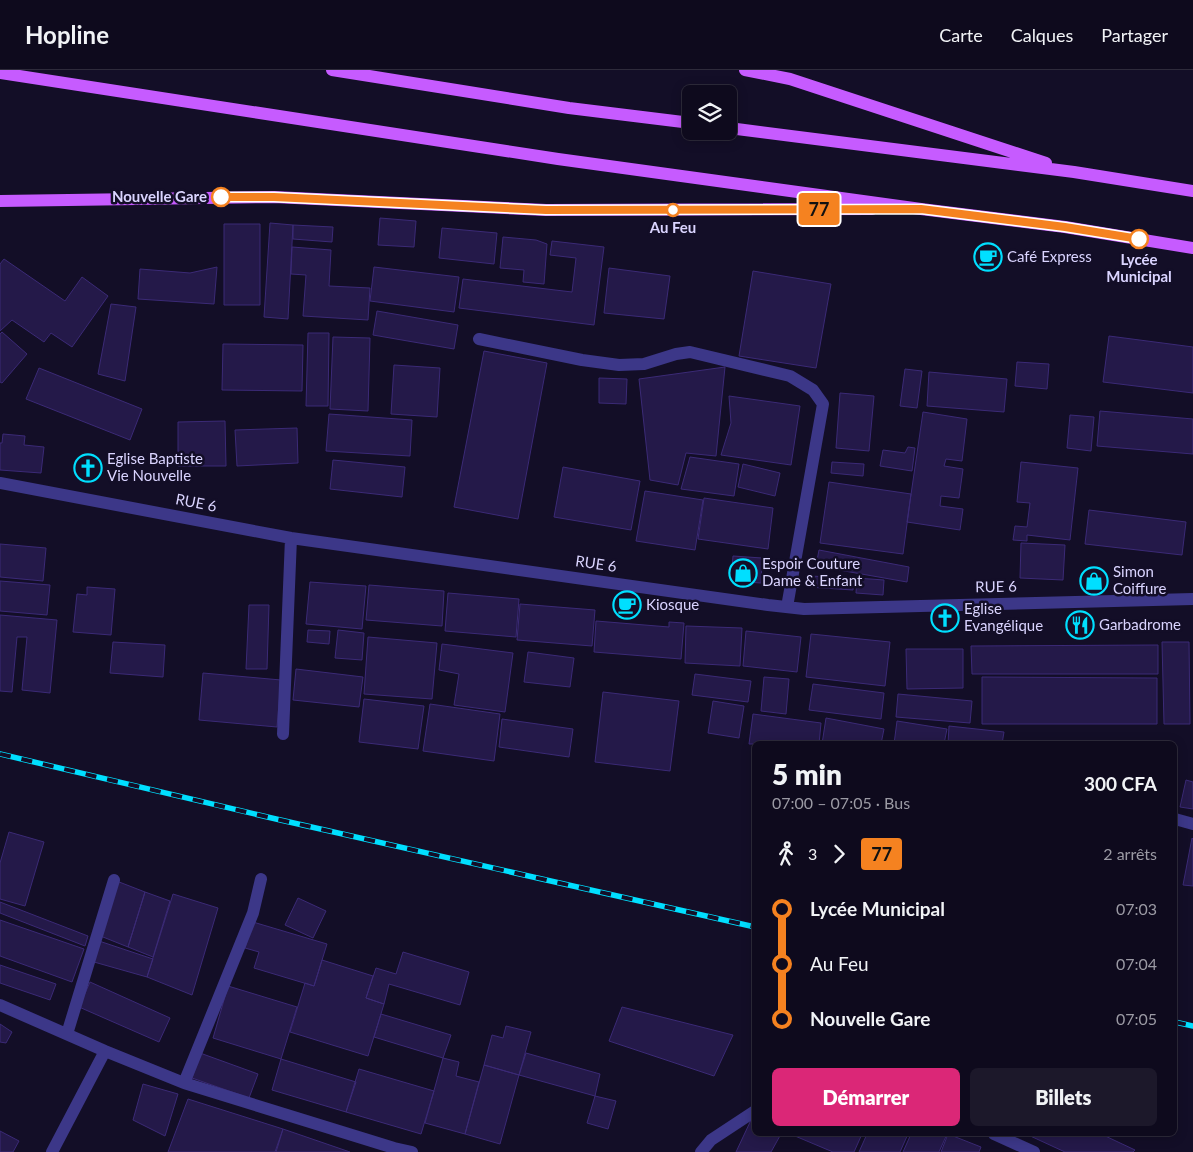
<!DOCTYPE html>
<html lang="fr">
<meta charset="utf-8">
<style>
:root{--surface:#0e0a1d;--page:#1c182a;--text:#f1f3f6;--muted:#9b9aa4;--line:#2e2b3b;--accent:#db2777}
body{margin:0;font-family:Lato,sans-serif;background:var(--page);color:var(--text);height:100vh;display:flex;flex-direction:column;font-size:19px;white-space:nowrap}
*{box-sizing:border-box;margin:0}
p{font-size:16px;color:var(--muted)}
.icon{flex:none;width:28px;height:28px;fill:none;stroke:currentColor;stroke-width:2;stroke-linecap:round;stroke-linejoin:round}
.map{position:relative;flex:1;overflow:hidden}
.side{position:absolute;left:752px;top:671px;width:425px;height:395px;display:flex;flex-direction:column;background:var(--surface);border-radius:8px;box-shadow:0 2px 12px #0003,0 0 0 1px var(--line)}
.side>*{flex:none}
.badge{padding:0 10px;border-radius:4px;font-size:18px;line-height:32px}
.tools{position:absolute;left:682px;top:15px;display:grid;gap:10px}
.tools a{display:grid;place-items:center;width:55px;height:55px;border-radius:8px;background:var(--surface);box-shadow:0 2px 12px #0003,0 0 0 1px var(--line);font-size:25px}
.map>.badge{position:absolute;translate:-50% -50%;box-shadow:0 0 0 2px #fff}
.legs{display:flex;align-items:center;gap:8px;height:55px;padding:0 20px;font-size:16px}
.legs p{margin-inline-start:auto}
.headline{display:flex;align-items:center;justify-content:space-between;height:85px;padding:0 20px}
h1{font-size:28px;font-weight:800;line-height:38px}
.button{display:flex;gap:10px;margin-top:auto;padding:10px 20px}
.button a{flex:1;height:58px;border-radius:8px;background:var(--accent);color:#fff;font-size:20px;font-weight:800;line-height:58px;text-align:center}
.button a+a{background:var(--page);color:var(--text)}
ul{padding:0 20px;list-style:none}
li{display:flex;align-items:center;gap:18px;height:55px;font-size:19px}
li i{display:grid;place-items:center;width:8px;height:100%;margin:0 6px;background:currentColor}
li i::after{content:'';width:12px;height:12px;margin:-6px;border:4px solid;border-radius:50%;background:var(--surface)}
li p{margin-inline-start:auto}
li:first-child i{background:linear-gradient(#0000 50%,currentColor 0)}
li:last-child i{background:linear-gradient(currentColor 50%,#0000 0)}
header{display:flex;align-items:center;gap:30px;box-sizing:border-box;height:70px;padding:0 25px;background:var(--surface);border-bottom:1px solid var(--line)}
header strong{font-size:24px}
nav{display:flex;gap:28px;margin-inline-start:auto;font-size:18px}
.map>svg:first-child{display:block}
</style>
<header>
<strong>Hopline</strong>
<nav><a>Carte</a><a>Calques</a><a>Partager</a></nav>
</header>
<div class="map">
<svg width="1193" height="1082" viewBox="0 0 1193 1082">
<rect width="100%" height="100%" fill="#130e27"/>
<path fill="#241949" stroke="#3b2a76" d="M380 148 416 151 414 177 378 175Z
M270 153 293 155 288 249 264 247Z
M224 154H260V235H224Z
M293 155 333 157 332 172 293 169Z
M442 158 497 163 494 194 439 188Z
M503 167 536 170 547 174 544 214 523 212 524 200 500 198Z
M552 171 604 177 594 255 459 238 463 209 572 222 576 188 550 185Z
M292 177 331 180 329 216 370 218 368 250 303 246 306 205 291 204Z
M4 189 65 231 82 207 108 226 72 277 51 263 44 272 12 250 0 261V194Z
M217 197 214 234 138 229 140 199 190 203Z
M374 197 459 207 454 242 370 231Z
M609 198 670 206 664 249 604 243Z
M753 201 831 214 816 298 739 286Z
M111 234 136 237 125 311 98 304Z
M377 241 458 255 454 279 373 265Z
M2 262 27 284 2 313 0 312V264Z
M308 263H329L328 336H306Z
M1109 266 1193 277V323L1103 312Z
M333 267 370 268 368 341 330 339Z
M223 274 303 275 302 321 222 320Z
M484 281 547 293 518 449 454 437Z
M1017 292 1049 294 1047 319 1015 316Z
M394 295 440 298 437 347 391 344Z
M725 297 716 386 686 383 678 415 650 410 639 309Z
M39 298 142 339 130 370 26 329Z
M905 299 922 301 917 338 900 336Z
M929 302 1007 309 1004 342 927 336Z
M599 308 627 309 626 334 599 333Z
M840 323 874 326 869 381 836 378Z
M729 326 800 336 791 395 721 385 731 353Z
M1100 341 1193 349V384L1097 376Z
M923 342 967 349 962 391 946 389 944 396 963 399 959 428 941 426 940 436 963 439 960 460 907 452Z
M329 344 412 350 410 386 326 381Z
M1070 345 1094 347 1091 381 1067 378Z
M225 351 226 396H178V352Z
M297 358 298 393 237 396 235 360Z
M3 364 25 366 24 375 44 377 41 403 0 400V373H2Z
M908 377 915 378 912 401 880 396 883 380 905 383Z
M690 387 739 394 734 426 681 419Z
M333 390 405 397 402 427 330 419Z
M832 392 864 394 863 406 831 403Z
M1021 392 1078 398 1070 470 1027 465V471L1013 470 1015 456 1027 457 1030 433 1017 432Z
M743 394 780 403 775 426 738 417Z
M563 397 640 411 631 460 554 447Z
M829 412 911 424 903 484 820 473Z
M645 421 703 430 695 480 636 471Z
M704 428 773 438 768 479 698 469Z
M1089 440 1186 452 1182 485 1085 474Z
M1021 473 1065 475 1063 510 1020 508Z
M0 474 46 478 43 511 0 507Z
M819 480 909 497 907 512 816 496Z
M733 486 762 488 761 513 731 511Z
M809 506 854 508 853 520 808 517Z
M857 508 884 510 883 525 856 523Z
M0 511 50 515 47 545 0 541Z
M310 512 366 516 362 559 306 554Z
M369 515 444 521 442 556 366 550Z
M87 517 115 519 111 565 73 562 77 524 87 525Z
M448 523 519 529 516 567 445 561Z
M520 534 595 540 592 576 517 570Z
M249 535H269L267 599H246Z
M0 545 57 550 50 623 22 620 27 567H17L12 622 0 621Z
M596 551 669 557V552L684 553 681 589 594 582Z
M686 556 742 558 740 596 685 593Z
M308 560 330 561 329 574 307 572Z
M338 560 364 563 362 590 335 588Z
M746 561 801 567 797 602 743 596Z
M811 564 890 572 885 616 806 607Z
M368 567 437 573 432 629 364 624Z
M113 572 165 575 163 607 110 603Z
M1162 572H1189L1190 654H1164Z
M442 574 513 583 505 642 454 635 459 604 439 600Z
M1158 575V604H972L971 576Z
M906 579H963V618L907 619Z
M528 582 574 588 570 617 524 612Z
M296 599 363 607 359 637 293 630Z
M203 603 281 610 277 657 199 650Z
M695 604 751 611 748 632 692 625Z
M764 607 789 609 786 644 761 641Z
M982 607 1157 608V654H982Z
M813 614 884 623 881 649 809 640Z
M603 622 679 631 670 701 595 692Z
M898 624 972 631 970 653 896 647Z
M364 629 424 636 418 679 359 672Z
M713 631 744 636 739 668 708 663Z
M430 634 500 644 494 691 423 681Z
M753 644 821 653 819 674H749Z
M826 648 884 659 881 674H822Z
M502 649 573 659 569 687 499 677Z
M897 651 947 659 944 674H894Z
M949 656 1004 662 1002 674H948Z
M1186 710 1193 712V739L1180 737Z
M9 762 44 772 25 836 0 829V793Z
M1192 768 1193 769V816L1183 815Z
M114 810 145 822 128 877 98 865Z
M145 822 170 831 153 887 128 877Z
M173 824 218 838 192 925 147 907Z
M298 828 326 841 313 868 285 855Z
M0 832 88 866 85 876 0 843Z
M0 850 84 879 72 912 0 886Z
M253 852 327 874 314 916 254 898 259 882 245 878Z
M99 871 153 889 147 907 94 892Z
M403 882 469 902 460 935 389 914 384 934 366 928 376 898 396 904Z
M322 890 373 906 366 928 384 934 368 986 290 962 305 913 314 916Z
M0 895 56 914 50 930 0 913Z
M90 912 170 948 159 972 79 937Z
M228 916 297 937 281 989 213 968Z
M622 937 733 965 714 1006 609 971Z
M381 944 451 965 443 988 374 967Z
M0 954 12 962 6 973 0 972Z
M506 956 531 962 519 1005 484 995 492 965 503 968Z
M200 983 258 1004 249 1028 192 1008Z
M526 983 600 1004 595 1026 519 1005Z
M443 988 459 992 456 1006 479 1012 465 1064 425 1053Z
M281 989 356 1012 346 1042 272 1020Z
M484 995 519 1005 500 1074 465 1064Z
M359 999 434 1021 421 1064 346 1042Z
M143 1014 178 1024 165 1066 133 1050Z
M595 1026 616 1031 608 1059 587 1053Z
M188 1029 283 1059 275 1082H168Z
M751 1050 755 1051V1064H781L771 1082H736Z
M283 1059 350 1082H276Z
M0 1061 19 1071 13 1082H0Z
M796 1064H862L854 1082H833L795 1066Z
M867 1064H908L900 1082H859Z
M911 1064H947L939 1082H903Z
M948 1064 981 1077 979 1082H941Z
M1026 1064H1101L1135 1080 1133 1082H1065Z"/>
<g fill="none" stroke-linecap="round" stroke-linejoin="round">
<path stroke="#3c3788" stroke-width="12" d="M479 269 582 290 619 295 644 294 676 284 690 282 790 306 813 320 823 334 787 537
M0 413 291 468 768 535 804 539 1193 529
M283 664 291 468
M1175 749 1193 754
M0 935 105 981 184 1013 394 1078 412 1082
M67 964 114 810
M184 1013 253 843 261 809
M994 1064 1034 1082
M52 1082 105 981
M701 1082 711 1070 755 1041"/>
<path stroke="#c65bff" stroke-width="12" d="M332 0 569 38 691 53
M745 0 790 9 1046 93
M0 3 558 89 921 139 1065 157 1193 178
M729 58 1074 102 1193 121
M0 131 274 127 546 140 872 139"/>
<g stroke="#00dfff" stroke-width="5.5">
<path id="rail" d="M0 684 276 749 755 857
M1175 952 1193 956"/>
</g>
<use href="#rail" stroke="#130e27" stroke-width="4" stroke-dasharray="11" stroke-linecap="butt"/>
</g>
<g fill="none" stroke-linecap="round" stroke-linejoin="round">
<g stroke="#fff" stroke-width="11">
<path id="line-1" d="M221 127H274L546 140 921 139 1065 157 1139 169"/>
</g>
<use href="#line-1" stroke="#f58220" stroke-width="8"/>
</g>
<defs>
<g id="cafe-ring" transform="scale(1.4375)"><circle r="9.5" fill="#130e27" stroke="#00dfff" stroke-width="1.5"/><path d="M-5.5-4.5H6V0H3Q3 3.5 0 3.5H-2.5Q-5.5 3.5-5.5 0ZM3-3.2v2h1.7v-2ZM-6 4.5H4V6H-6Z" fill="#00dfff"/></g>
<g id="church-ring" transform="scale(1.4375)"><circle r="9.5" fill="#130e27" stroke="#00dfff" stroke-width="1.5"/><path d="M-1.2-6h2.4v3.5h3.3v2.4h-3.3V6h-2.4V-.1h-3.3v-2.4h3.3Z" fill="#00dfff"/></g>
<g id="shop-ring" transform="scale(1.4375)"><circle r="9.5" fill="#130e27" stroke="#00dfff" stroke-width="1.5"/><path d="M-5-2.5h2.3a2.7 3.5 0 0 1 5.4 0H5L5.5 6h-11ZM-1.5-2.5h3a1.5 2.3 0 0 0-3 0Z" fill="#00dfff"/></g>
<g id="restaurant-ring" transform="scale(1.4375)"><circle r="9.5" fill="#130e27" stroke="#00dfff" stroke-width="1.5"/><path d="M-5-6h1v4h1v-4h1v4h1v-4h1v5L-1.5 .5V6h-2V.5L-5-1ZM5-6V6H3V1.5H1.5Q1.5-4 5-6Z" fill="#00dfff"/></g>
</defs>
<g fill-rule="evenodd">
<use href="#cafe-ring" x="988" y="187"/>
<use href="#church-ring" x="88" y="398"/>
<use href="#shop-ring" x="743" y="503"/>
<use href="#shop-ring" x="1094" y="511"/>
<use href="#cafe-ring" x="627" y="535"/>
<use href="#church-ring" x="945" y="548"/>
<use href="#restaurant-ring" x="1080" y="555"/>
</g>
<g fill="#fff" stroke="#f58220" stroke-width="2.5">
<circle cx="221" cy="127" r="9"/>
<circle cx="673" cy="140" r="6"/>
<circle cx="1139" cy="169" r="9"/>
</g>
<g text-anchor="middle" stroke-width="5" stroke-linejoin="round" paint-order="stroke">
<g font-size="15" font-weight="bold" fill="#dad4ff" stroke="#130e27">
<text x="207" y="132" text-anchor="end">Nouvelle Gare</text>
<text x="673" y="163">Au Feu</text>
<text x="1139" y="195">Lycée<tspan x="1139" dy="17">Municipal</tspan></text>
</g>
<g font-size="15" fill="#dad4ff" stroke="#130e27" text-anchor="start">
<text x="1007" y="192">Café Express</text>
<text x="107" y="394">Eglise Baptiste<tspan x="107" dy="17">Vie Nouvelle</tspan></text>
<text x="762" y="499">Espoir Couture<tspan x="762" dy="17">Dame &amp; Enfant</tspan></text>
<text x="1113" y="507">Simon<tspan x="1113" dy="17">Coiffure</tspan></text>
<text x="646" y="540">Kiosque</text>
<text x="964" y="544">Eglise<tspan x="964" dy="17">Evangélique</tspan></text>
<text x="1099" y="560">Garbadrome</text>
</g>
<g font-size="15" fill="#dad4ff" stroke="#130e27">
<text transform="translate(196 433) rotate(11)" y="5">RUE 6</text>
<text transform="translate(596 494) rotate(8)" y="5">RUE 6</text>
<text transform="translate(996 517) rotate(-1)" y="5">RUE 6</text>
</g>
</g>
</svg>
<div class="tools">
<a><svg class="icon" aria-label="layers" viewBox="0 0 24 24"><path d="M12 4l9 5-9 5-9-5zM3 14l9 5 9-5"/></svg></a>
</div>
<b class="badge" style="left:819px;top:139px;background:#f58220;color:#111">77</b>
<section class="side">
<div class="headline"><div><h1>5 min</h1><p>07:00 – 07:05 · Bus</p></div><b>300 CFA</b></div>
<div class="legs"><svg class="icon" aria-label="walk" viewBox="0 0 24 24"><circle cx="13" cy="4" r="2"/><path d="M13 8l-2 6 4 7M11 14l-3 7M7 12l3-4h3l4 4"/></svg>3<svg class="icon" aria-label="forward" viewBox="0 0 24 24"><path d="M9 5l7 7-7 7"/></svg><b class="badge" style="background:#f58220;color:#111">77</b><p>2 arrêts</p></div>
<ul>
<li><i style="color:#f58220"></i><b>Lycée Municipal</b><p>07:03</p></li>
<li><i style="color:#f58220"></i><span>Au Feu</span><p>07:04</p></li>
<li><i style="color:#f58220"></i><b>Nouvelle Gare</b><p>07:05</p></li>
</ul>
<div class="button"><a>Démarrer</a><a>Billets</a></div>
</section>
</div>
